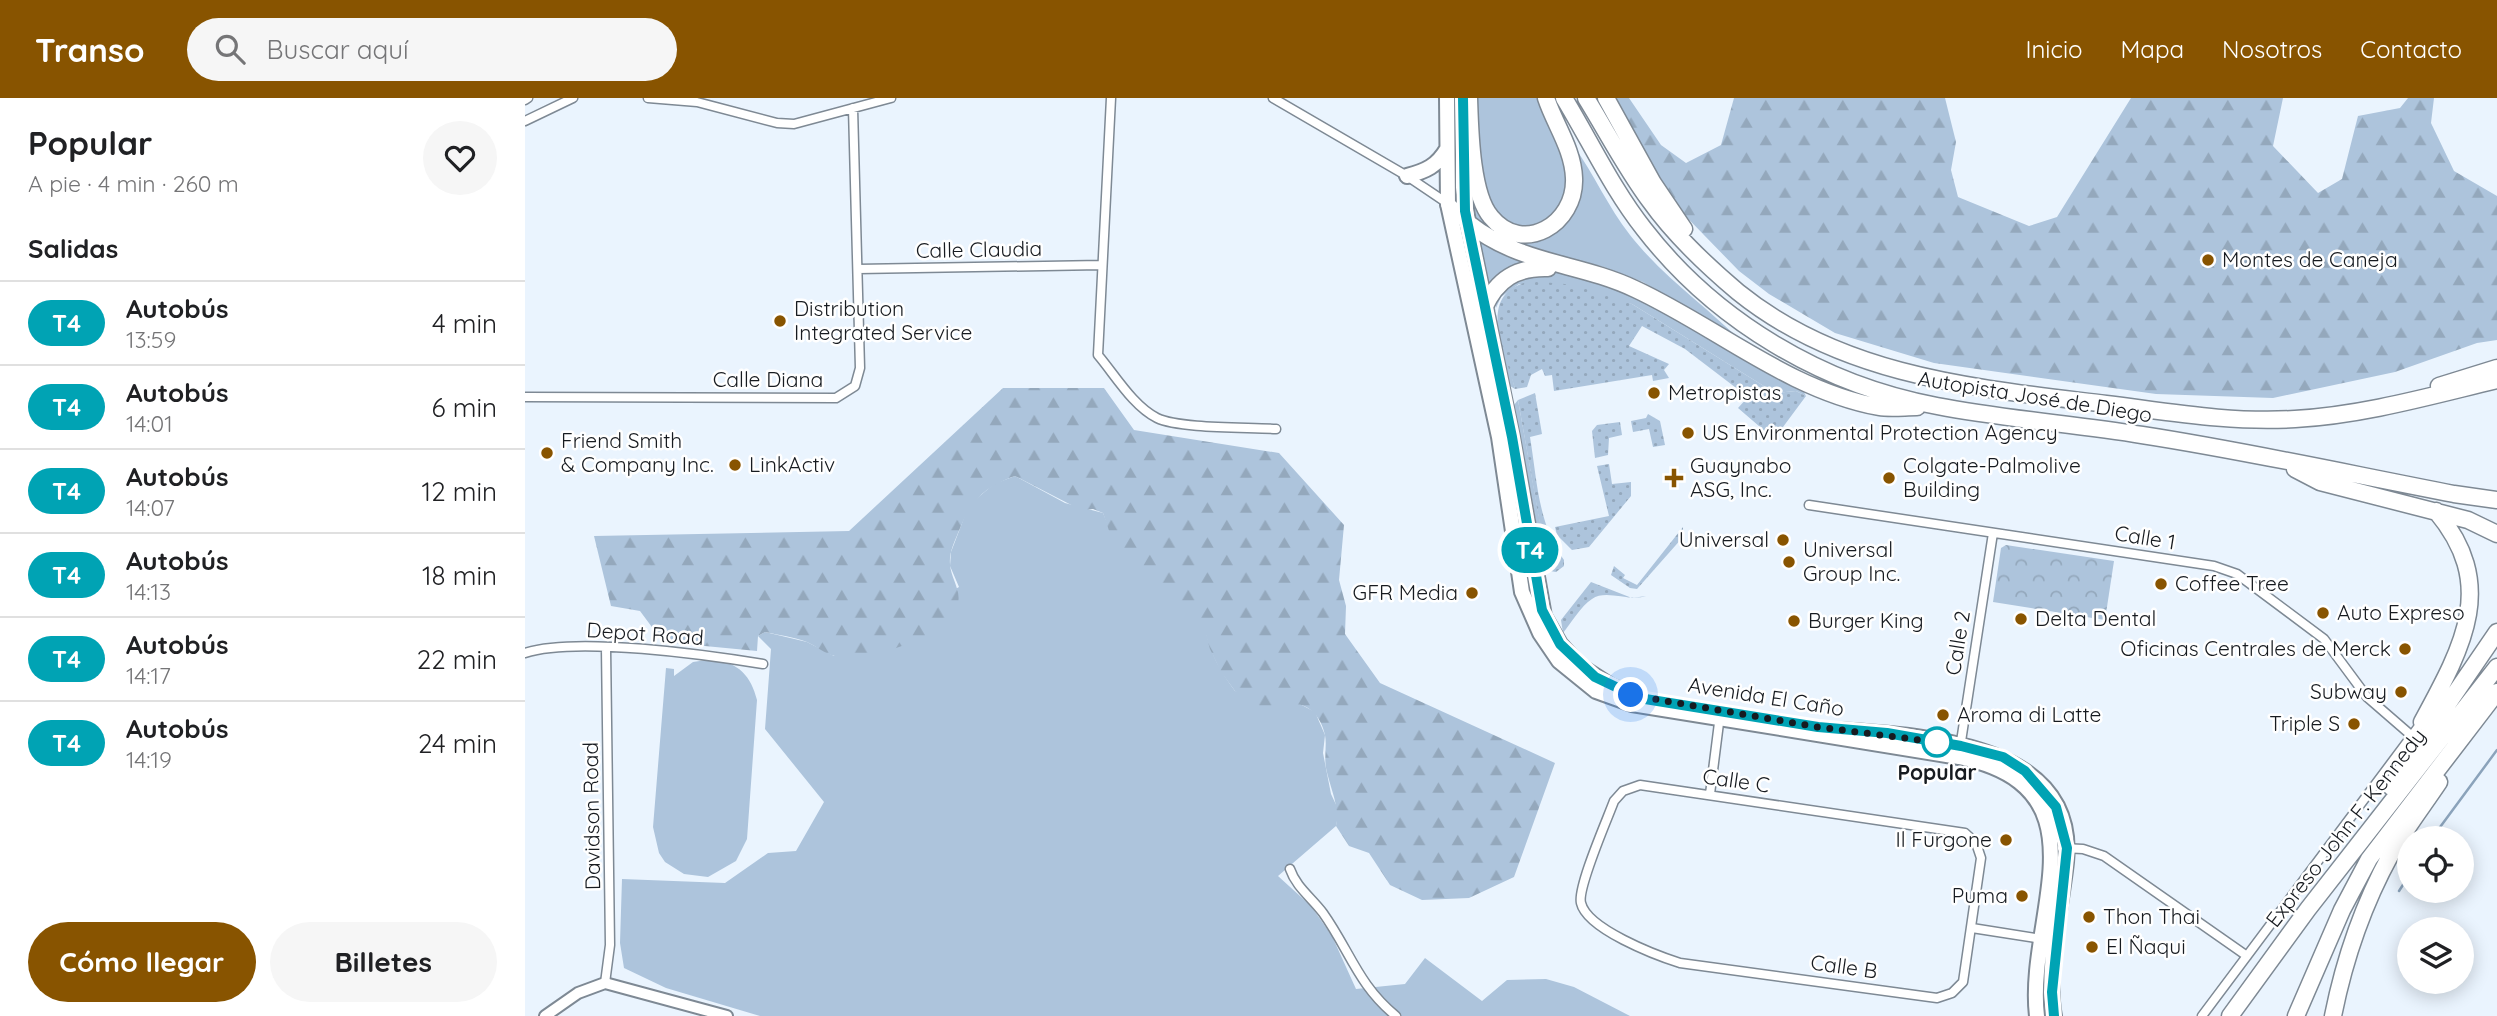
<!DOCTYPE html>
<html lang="es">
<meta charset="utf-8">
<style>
:root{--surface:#fff;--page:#f6f6f6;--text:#202124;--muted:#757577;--line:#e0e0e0;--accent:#885400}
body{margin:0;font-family:Quicksand,sans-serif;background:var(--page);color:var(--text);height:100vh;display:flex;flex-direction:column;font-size:26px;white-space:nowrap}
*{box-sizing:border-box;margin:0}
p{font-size:23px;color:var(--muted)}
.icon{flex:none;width:38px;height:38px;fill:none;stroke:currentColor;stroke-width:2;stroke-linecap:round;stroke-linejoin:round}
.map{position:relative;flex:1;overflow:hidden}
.drawer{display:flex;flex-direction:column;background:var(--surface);width:525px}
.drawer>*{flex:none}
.badge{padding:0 14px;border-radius:23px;font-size:24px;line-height:46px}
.controls{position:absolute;left:1872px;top:728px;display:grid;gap:14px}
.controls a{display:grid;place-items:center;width:77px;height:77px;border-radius:50%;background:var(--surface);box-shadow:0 4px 18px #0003;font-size:35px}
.you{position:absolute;width:35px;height:35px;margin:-18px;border:5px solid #fff;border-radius:50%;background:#1a73e8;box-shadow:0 0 0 10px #1a73e833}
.map>.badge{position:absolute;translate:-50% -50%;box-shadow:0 0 0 4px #fff}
h2{padding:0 28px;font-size:26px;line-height:63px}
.round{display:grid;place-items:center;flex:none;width:74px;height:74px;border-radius:37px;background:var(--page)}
.overview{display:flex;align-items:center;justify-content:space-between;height:119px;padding:0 28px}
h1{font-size:33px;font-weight:700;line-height:52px}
.primary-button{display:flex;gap:14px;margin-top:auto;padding:14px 28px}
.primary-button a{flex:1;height:80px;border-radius:42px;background:var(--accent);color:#fff;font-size:28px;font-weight:700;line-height:80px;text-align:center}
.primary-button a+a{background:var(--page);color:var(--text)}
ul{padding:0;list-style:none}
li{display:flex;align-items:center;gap:21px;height:84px;padding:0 28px;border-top:2px solid var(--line)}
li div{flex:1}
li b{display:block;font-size:26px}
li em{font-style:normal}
li .badge{min-width:77px;font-weight:700;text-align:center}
header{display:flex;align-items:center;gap:42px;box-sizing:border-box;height:98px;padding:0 35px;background:var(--accent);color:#fff}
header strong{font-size:33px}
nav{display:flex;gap:38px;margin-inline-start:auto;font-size:24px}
.search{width:490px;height:63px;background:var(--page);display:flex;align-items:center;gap:18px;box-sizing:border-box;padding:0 24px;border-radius:38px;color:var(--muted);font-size:26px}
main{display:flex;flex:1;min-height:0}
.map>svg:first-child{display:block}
</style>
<header>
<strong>Transo</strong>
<div class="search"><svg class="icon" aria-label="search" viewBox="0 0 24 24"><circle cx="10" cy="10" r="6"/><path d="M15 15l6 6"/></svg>Buscar aquí</div>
<nav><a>Inicio</a><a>Mapa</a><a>Nosotros</a><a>Contacto</a></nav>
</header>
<main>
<section class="drawer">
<div class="overview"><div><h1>Popular</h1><p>A pie · 4 min · 260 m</p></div><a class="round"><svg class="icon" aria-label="heart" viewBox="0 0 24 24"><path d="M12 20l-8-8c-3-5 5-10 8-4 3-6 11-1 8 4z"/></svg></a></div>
<h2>Salidas</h2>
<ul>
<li><span class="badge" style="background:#00a3b4;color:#fff">T4</span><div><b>Autobús</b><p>13:59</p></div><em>4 min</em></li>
<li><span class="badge" style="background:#00a3b4;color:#fff">T4</span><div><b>Autobús</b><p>14:01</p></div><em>6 min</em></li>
<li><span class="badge" style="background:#00a3b4;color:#fff">T4</span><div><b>Autobús</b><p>14:07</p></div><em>12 min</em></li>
<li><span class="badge" style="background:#00a3b4;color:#fff">T4</span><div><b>Autobús</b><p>14:13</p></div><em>18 min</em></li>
<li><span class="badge" style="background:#00a3b4;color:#fff">T4</span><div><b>Autobús</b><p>14:17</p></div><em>22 min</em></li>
<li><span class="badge" style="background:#00a3b4;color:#fff">T4</span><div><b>Autobús</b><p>14:19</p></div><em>24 min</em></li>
</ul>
<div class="primary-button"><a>Cómo llegar</a><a>Billetes</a></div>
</section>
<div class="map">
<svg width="1972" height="918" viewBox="0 0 1972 918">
<defs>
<pattern id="forest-firs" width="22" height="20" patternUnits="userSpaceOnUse" patternTransform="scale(1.75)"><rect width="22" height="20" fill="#adc4dc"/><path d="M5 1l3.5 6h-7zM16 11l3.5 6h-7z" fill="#94a8bc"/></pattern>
<pattern id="park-crowns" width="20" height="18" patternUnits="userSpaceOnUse" patternTransform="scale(1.75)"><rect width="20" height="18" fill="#adc4dc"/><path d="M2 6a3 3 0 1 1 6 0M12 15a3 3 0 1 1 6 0" fill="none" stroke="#94a8bc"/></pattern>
<pattern id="garden-dots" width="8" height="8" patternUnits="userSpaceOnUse" patternTransform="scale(1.75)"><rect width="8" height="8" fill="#adc4dc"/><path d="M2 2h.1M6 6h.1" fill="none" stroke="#94a8bc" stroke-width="1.8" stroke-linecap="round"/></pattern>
</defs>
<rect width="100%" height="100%" fill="#eaf4fe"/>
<path fill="#adc4dc" d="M947 0H1018L1041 55 1045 94 1027 122 1003 129 993 128 981 124 961 103Z
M1048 47C1069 76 1083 109 1105 137 1139 180 1180 207 1218 245L1118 184 1076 168 994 150 952 124 942 67 950 91 987 137 1044 117Z
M950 138 996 164 961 197Z
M1027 172C1116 192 1194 242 1274 285L1281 298 1271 293 1250 295 1107 206 994 186 976 199 970 212 990 291 985 288C976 252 960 220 979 185Z
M993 302 1023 469 1020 471 989 307Z
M490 378 540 405 578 415 585 432 680 530C685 555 695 573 710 593L773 605 790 614 800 637 798 655 806 696 814 713 811 728 753 778 786 808 807 838 831 891 880 886 900 860 957 903 982 882 1021 881 1049 889 1105 918H235L141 890 99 870 95 845 97 781 200 785 243 755 271 753 299 704 240 631 246 551 233 538 240 534 282 544 309 558 434 489 425 468 426 454 444 407 469 386Z
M188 561C214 565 226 578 232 602L222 741 211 763 183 779 159 776 140 764 134 755 128 729 141 570 149 571V578L168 564Z"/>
<path fill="url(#forest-firs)" d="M1089 0H1104L1136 47 1161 65 1196 47 1209 0H1420L1431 44 1426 72 1433 99 1504 128 1532 119 1606 0H1758L1748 48 1793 95 1817 81 1833 18 1875 10 1883 0H1909L1906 25 1929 73 1972 98V242L1952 245 1870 274 1748 300 1631 296 1409 265 1310 235 1244 196 1214 173 1144 101Z
M478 290H579L609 332 754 355 819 427 814 482 821 508 820 536 855 585 1030 665 989 779 944 800 897 802 865 787 844 755 824 748 811 728C815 708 805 690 801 670 799 658 802 647 800 637 795 612 773 597 752 612L736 609 710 593 696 574 685 551 679 530 594 462 578 415 568 411 556 412 490 378C457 390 446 403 433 435 429 445 424 455 425 466 426 483 439 493 431 512 418 540 339 565 310 558 300 556 291 548 282 544 269 539 254 537 240 534L233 538 232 553 138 544 115 513 86 508 69 438 324 433Z"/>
<path fill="url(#park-crowns)" d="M1481 447 1589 463 1580 522 1468 504 1476 450Z"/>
<path fill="url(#garden-dots)" d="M1006 183 1051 187 1107 206 1250 295 1271 293 1281 298 1249 341 1213 310 1223 299 1160 251 1117 228 1104 248 1144 266 1139 272 1144 280 1128 283 1127 277 1029 293 1027 277 1020 278 1017 271 1006 277 1002 289 990 291C980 252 949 195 1006 183Z
M1010 295 1017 336 1005 339C1012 381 1013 427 1039 462V468L1031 474 1025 473 1022 466 993 302Z
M1123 316 1135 323 1140 347 1128 349 1124 331 1108 334 1106 323 1121 320Z
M1095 324 1097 337 1084 340 1083 357 1070 360 1067 333 1072 327Z
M1084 366 1087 386 1106 384V398L1064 449 1047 452 1032 437 1030 429 1084 418 1072 368Z
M1158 429V439L1112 491 1105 490 1086 477 1089 468 1100 477 1098 480 1112 487Z
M1066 484 1107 500 1121 498C1104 504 1081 491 1067 501 1056 508 1046 525 1038 535L1036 522Z"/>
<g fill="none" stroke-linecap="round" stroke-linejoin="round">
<path stroke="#8ba3bb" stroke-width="2.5" d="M1907 740 1972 652
M1874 793 1885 776"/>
<g stroke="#7e8994" stroke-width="11">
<path id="minor" d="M123 0 172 4 252 25 269 26 366 0
M586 0 573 257C590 277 608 308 632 320 655 331 723 329 751 331
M748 0 882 78 922 105
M0 2 3 0
M0 23 48 0
M333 171 576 167
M0 299 311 300 330 288 335 270 328 10
M1284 407 1689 468 1712 476 1799 541 1842 599 1887 638
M0 555C50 538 183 557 238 566
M1435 650 1468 435
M1115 687 1440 735 1451 745 1456 760 1438 884 1427 895 1412 900 1155 865C1130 857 1062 831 1056 805 1052 790 1082 722 1089 703L1098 693Z
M1185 696 1195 617
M1537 750 1558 751 1579 758 1722 858
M765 771C771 789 787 800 798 815 825 853 833 887 871 918
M1447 830 1517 841
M80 885 85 847 81 550
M1677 918 1897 624"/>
</g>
<g stroke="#7e8994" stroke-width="14">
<path id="tertiary" d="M20 918 53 895 80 885 202 918"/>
</g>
<g stroke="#7e8994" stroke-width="18">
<path id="primary" d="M923 106 974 339 997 494 1015 535 1034 563 1071 593 1107 606 1434 659C1587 690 1500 819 1512 918
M943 125 987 339 1019 518 1035 546 1055 568 1086 588 1116 600
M1312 632C1395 638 1553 643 1541 764 1536 811 1520 872 1529 918"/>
</g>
<g stroke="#7e8994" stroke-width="18">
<path id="trunk" d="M922 0 923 106 943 125
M938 18V89L943 125
M882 78C901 73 912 68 922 51"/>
</g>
<g stroke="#7e8994" stroke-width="19">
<path id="motorway" d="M944 0C945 30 946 96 966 119 998 158 1051 126 1049 80 1048 51 1030 27 1021 0
M1039 0C1065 43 1088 92 1119 131 1190 223 1298 287 1412 308 1479 321 1549 326 1617 337 1721 353 1825 376 1929 396L1972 402
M1061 0C1082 34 1101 71 1125 103 1149 137 1181 167 1213 194 1318 279 1452 290 1581 306 1645 314 1706 325 1770 321 1839 317 1905 298 1972 282
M1081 0 1128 85 1159 131
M943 125C996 167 1053 164 1110 191 1192 229 1263 292 1354 309 1366 311 1380 309 1392 309
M959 210C972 181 992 169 1023 170
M1914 288 1972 270
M1770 371 1795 384 1943 422 1972 436
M1897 624C1940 545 1972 486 1911 413
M1866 689 1972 534
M1705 918 1783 811 1972 569
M1771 918 1817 812 1844 761 1972 594
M1808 918C1819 863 1839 805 1866 756 1880 731 1898 708 1914 684"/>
</g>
<use href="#minor" stroke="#fff" stroke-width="8"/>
<use href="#tertiary" stroke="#fff" stroke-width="10"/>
<use href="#primary" stroke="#fff" stroke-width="14"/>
<use href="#trunk" stroke="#fff" stroke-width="14"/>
<use href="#motorway" stroke="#fff" stroke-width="16"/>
</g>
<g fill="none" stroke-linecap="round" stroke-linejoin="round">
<g stroke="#fff" stroke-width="16">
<path id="line" d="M938 0 940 113 987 339 1017 512 1035 546 1070 579 1114 600 1293 629 1362 635 1436 648 1478 659 1500 673 1531 709 1542 750 1527 894 1529 918"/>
</g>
<use href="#line" stroke="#00a3b4" stroke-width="10"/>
<path stroke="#171b20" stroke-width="7" stroke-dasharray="0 12.6" d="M1106 597 1293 629 1418 645 1412 644"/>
</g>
<g fill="#885400" stroke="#fff" stroke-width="2.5">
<circle cx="1683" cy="162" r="7"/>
<circle cx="255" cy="223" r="7"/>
<circle cx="1129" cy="295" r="7"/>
<circle cx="1163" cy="335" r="7"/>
<circle cx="22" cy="355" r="7"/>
<circle cx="210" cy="367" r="7"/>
<path d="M1145.5 369.5h7v7h7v7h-7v7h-7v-7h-7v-7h7z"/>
<circle cx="1364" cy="380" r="7"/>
<circle cx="1258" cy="442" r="7"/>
<circle cx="1264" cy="464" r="7"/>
<circle cx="1636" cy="486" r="7"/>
<circle cx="947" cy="495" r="7"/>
<circle cx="1798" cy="515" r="7"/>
<circle cx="1496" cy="521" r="7"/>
<circle cx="1269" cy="523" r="7"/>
<circle cx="1880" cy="551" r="7"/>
<circle cx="1876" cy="594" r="7"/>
<circle cx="1418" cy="617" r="7"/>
<circle cx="1829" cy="626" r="7"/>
<circle cx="1481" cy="742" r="7"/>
<circle cx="1497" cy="798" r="7"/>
<circle cx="1564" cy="819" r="7"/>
<circle cx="1567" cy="849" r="7"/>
</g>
<circle fill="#fff" stroke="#00a3b4" stroke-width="3.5" cx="1412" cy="644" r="14"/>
<g text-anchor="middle" stroke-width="5" stroke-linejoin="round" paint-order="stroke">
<g font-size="21" fill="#171b20" stroke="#fff">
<text transform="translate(454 152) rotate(-1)" y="7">Calle Claudia</text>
<text x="243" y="289">Calle Diana</text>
<text transform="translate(1510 299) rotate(9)" y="7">Autopista José de Diego</text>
<text transform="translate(1620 440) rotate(9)" y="7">Calle 1</text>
<text transform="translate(120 536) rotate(4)" y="7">Depot Road</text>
<text transform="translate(1433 545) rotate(-81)" y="7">Calle 2</text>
<text transform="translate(1241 599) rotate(9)" y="7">Avenida El Caño</text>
<text transform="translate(1211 683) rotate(8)" y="7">Calle C</text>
<text transform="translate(67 718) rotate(-91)" y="7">Davidson Road</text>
<text transform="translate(1821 730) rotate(-52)" y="7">Expreso John F. Kennedy</text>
<text transform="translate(1319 869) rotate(8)" y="7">Calle B</text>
</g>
<g font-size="21" fill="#171b20" stroke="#fff" text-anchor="start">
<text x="1697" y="169">Montes de Caneja</text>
<text x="269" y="218">Distribution<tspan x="269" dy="24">Integrated Service</tspan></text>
<text x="1143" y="302">Metropistas</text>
<text x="1177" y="342">US Environmental Protection Agency</text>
<text x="36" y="350">Friend Smith<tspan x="36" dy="24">&amp; Company Inc.</tspan></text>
<text x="224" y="374">LinkActiv</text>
<text x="1165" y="375">Guaynabo<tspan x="1165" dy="24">ASG, Inc.</tspan></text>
<text x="1378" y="375">Colgate-Palmolive<tspan x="1378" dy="24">Building</tspan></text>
<text x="1244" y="449" text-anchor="end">Universal</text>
<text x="1278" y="459">Universal<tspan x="1278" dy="24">Group Inc.</tspan></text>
<text x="1650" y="493">Coffee Tree</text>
<text x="933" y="502" text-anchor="end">GFR Media</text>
<text x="1812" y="522">Auto Expreso</text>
<text x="1510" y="528">Delta Dental</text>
<text x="1283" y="530">Burger King</text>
<text x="1866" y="558" text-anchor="end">Oficinas Centrales de Merck</text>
<text x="1862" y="601" text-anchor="end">Subway</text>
<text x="1432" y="624">Aroma di Latte</text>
<text x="1815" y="633" text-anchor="end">Triple S</text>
<text x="1467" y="749" text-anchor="end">Il Furgone</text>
<text x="1483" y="805" text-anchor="end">Puma</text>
<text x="1578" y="826">Thon Thai</text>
<text x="1581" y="856">El Ñaqui</text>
</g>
<g font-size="21" font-weight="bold" fill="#171b20" stroke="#fff">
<text x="1412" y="682">Popular</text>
</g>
</g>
</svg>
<div class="controls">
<a><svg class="icon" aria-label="locate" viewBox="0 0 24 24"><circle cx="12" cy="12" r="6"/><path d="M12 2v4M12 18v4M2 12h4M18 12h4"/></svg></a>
<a><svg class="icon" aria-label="layers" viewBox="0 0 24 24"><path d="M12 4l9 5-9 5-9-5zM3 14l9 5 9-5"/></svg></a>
</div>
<div class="you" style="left:1106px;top:597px"></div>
<b class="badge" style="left:1005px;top:452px;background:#00a3b4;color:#fff">T4</b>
</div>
</main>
